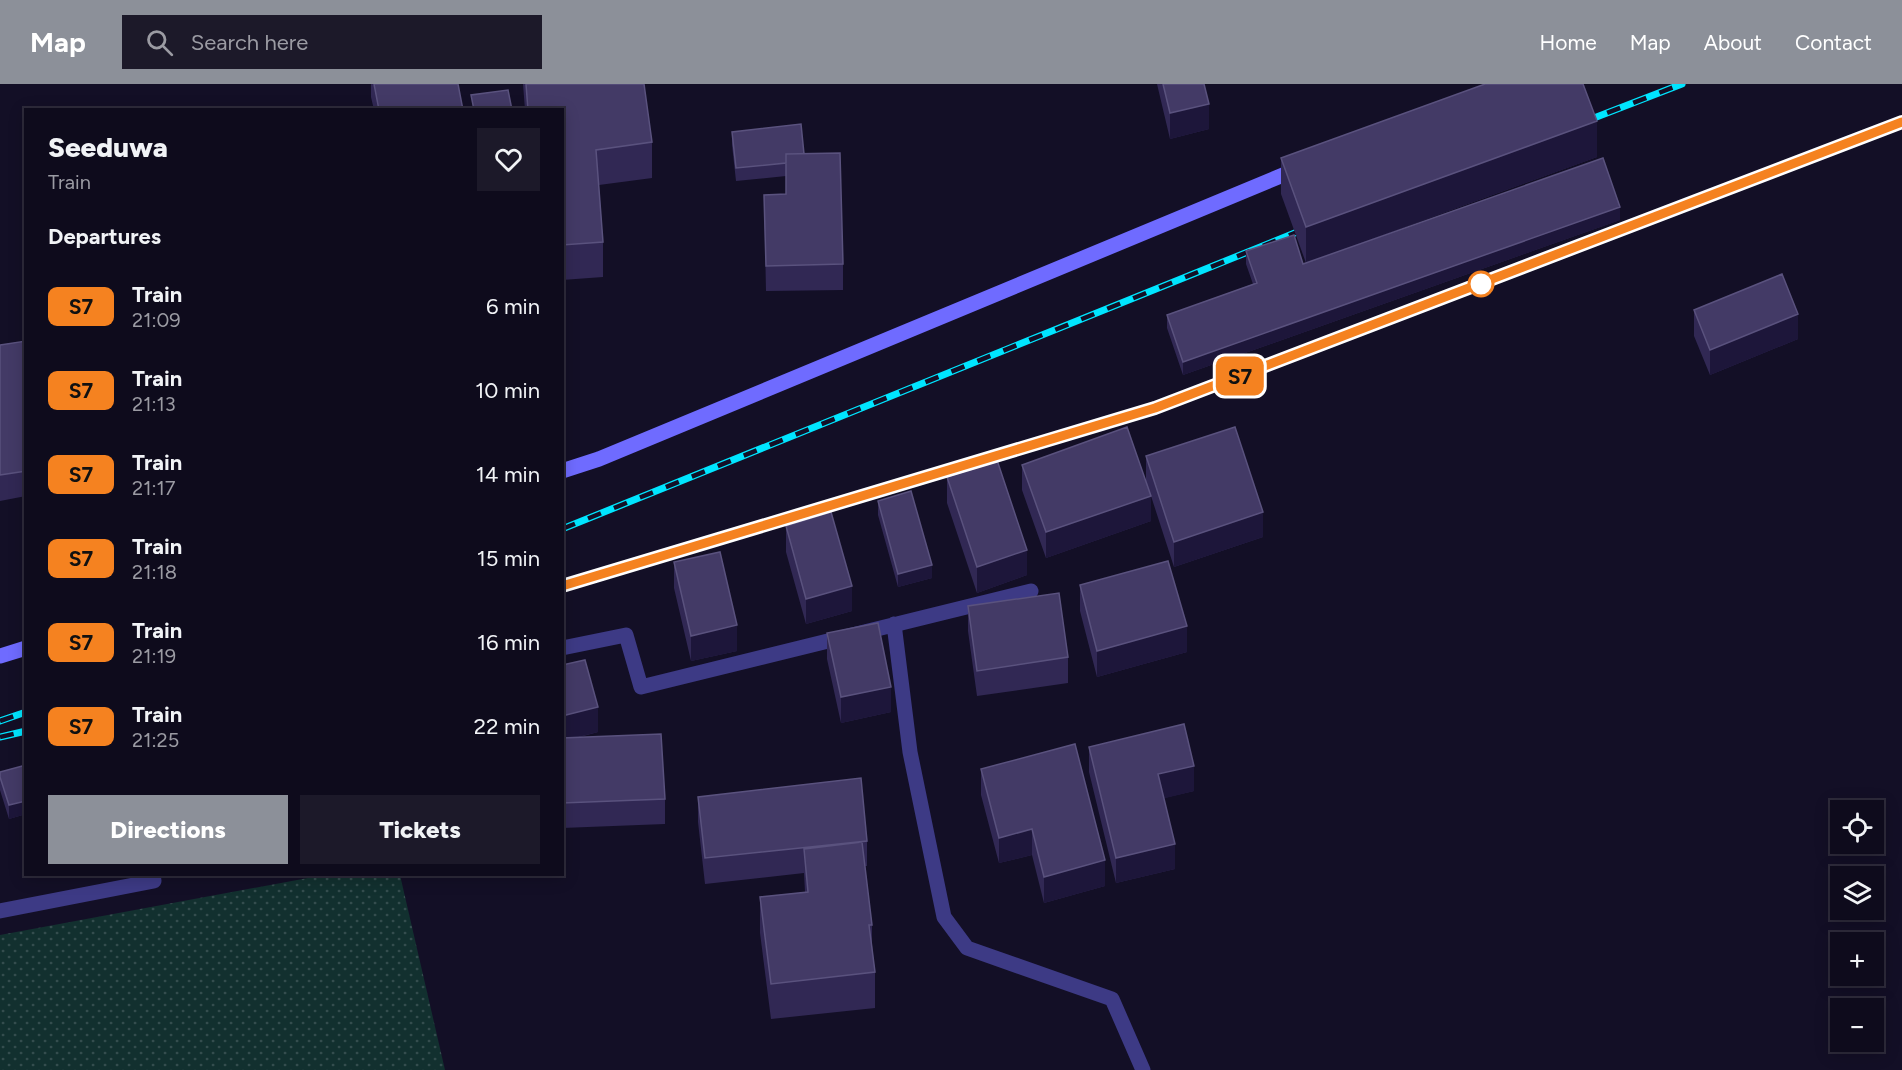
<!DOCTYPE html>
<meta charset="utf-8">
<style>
:root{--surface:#0e0b1c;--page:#1c1929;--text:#f1f3f6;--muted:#9b9ba3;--line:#2e2b3b;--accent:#8c9099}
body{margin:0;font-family:Figtree,sans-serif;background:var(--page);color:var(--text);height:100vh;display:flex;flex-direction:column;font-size:22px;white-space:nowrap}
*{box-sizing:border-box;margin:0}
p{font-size:20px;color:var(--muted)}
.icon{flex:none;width:33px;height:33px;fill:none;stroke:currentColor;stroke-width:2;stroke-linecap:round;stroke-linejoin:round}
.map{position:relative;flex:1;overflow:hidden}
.panel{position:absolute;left:24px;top:24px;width:540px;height:768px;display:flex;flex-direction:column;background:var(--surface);border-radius:0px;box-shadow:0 3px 15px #0003,0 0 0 2px var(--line)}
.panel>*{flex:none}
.badge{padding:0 12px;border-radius:9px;font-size:21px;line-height:39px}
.tools{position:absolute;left:1830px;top:716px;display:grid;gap:12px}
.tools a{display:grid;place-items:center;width:54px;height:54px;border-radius:0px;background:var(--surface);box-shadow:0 3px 15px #0003,0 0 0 2px var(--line);font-size:30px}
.map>.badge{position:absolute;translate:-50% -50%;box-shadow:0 0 0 3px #fff}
h2{padding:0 24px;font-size:22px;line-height:54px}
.round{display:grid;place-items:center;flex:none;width:63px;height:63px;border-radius:0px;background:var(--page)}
.overview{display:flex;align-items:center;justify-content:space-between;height:102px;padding:0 24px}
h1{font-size:28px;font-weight:800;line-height:45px}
.action{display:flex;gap:12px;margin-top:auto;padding:12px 24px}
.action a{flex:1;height:69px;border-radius:0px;background:var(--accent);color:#fff;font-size:24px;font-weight:800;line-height:69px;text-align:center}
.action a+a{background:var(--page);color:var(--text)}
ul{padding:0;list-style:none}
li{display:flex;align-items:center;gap:18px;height:84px;padding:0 24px}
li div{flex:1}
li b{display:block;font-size:22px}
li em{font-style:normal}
li .badge{min-width:66px;font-weight:700;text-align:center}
header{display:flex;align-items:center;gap:36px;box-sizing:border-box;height:84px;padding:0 30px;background:var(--accent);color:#fff}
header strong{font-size:28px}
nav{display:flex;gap:33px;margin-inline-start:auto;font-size:21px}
.search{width:420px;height:54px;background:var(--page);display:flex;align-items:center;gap:15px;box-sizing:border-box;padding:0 21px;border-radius:0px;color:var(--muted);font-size:22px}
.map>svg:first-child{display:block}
</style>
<header>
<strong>Map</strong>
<div class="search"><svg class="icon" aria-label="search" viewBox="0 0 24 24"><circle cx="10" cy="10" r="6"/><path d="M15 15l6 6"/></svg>Search here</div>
<nav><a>Home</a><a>Map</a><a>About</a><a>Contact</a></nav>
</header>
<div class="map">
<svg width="1902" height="986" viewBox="0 0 1902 986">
<defs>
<pattern id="park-dots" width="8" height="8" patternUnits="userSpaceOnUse" patternTransform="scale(1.5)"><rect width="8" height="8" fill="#12302f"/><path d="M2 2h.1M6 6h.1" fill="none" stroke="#344d4e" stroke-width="1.8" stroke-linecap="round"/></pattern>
</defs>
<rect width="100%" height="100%" fill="#130f26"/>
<path fill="url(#park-dots)" d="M324 791H400L445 986H0V851Z"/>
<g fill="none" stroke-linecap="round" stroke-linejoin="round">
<path stroke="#3d3a85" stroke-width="15" d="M894 540 910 668 944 833 967 864 1112 915 1143 986
M562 564 626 551 641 603 1031 507
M0 827 154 797 153 790"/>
<path stroke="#6f6bff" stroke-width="15" d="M562 387 599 375 1300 84
M0 572 26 564"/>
<g stroke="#00e5ff" stroke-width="7">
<path id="rail" d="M1581 39 1682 0
M562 445 1312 142
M562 502 1155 324 1902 38
M0 637 26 628
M0 653 26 647"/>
</g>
<use href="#rail" stroke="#130f26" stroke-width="4.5" stroke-dasharray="14" stroke-linecap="butt"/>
</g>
<path fill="#312854" d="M371 0H458L463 26H374L371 13Z
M523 0H644L652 58V94L599 101 603 158V193L562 196V26H525Z
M1157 0H1204L1209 45 1170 55Z
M732 48 804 70 843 180V206L766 207 764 111 786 110V92L736 97 732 61Z
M1597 73 1306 179 1281 110V74Z
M1620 136 1183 291 1167 244V231L1253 200 1246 180V167L1303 180Z
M1694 226 1798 255 1710 291 1694 252Z
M26 257V412L0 417V261Z
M1146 372 1263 453 1174 483 1151 412V437L1046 474 1022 406V381L1146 398Z
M947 393 1027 491 977 509 947 419Z
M878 417 932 494 898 503 878 431Z
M786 442 852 527 806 540 786 468Z
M674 478 737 567 691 577 674 504Z
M1080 501 1187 568 1097 593 1080 527Z
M968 522 1068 573V599L977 612 968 547Z
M827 549 891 628 841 639 827 575Z
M562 581 598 648 576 654 665 715V740L562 744Z
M1089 663 1194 707 1164 714 1175 785 1116 799 1089 688Z
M26 681V730L9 735 0 706V688Z
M981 685 1105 802 1044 819 1032 771 999 779 981 711Z
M698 713 867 757V782H865L872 841V861L875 888V924L771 935 760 849V813L805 808 804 789 705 800 698 738Z
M213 790H228L213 793Z"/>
<path fill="#1d163a" d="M1209 20V45L1170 55V29Z
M1597 37V73L1306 179V143Z
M1620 123V136L1183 291V278Z
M1798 230V255L1710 291V266Z
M1151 412V437L1046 474V448Z
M1263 428V453L1174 483V458Z
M1027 466V491L977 509V483Z
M932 481V494L898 503V490Z
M852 502V527L806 540V515Z
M737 541V567L691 577V552Z
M1187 542V568L1097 593V567Z
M891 603V628L841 639V613Z
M598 623V648L562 657V632Z
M1194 682V707L1158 716V690Z
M26 717V730L9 735V721Z
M1032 745V771L999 779V754Z
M1175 760V785L1116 799V774Z
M1105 776V802L1044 819V793Z"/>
<path fill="#433a66" stroke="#5a527e" stroke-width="1.5" d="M374 0H458L463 26H379Z
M526 0H644L652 58 596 66 603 158 562 161V26H528Z
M1163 0H1204L1209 20 1170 29Z
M1485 0H1583L1597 37 1306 143 1281 74Z
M508 6 512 26H474L471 11Z
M801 40 804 70H786V79L736 84 732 48Z
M840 69 843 180 766 182 764 111 786 110V70Z
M1603 74 1620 123 1183 278 1167 231 1257 199 1246 167 1294 151 1303 180Z
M1782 190 1798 230 1710 266 1694 226Z
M26 257V387L0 391V261Z
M1127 343 1151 412 1046 448 1022 381Z
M1235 343 1263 428 1174 458 1146 372Z
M997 376 1027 466 977 483 947 393Z
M911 407 932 481 898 490 878 417Z
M831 428 852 502 806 515 786 442Z
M720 468 737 541 691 552 674 478Z
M1168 477 1187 542 1097 567 1080 501Z
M1059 509 1068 573 977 587 968 522Z
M878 539 891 603 841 613 827 549Z
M585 576 598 623 562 632V581Z
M1184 640 1194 682 1158 690 1175 760 1116 774 1089 663Z
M661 650 665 715 562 719V654Z
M1075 660 1105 776 1044 793 1032 745 999 754 981 685Z
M26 681V717L9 721 0 693V688Z
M861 694 867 757 705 774 698 713Z
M862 758 872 841H869L875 888 771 900 760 813 808 808 804 765Z"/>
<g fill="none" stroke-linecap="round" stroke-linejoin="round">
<g stroke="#fff" stroke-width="14">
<path id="line" d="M562 502 1155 324 1902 38"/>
</g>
<use href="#line" stroke="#f58220" stroke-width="9"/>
</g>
<circle fill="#fff" stroke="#f58220" stroke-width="3" cx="1481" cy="200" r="12"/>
</svg>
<div class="tools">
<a><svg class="icon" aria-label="locate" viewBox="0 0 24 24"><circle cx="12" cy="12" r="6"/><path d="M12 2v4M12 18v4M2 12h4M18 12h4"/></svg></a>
<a><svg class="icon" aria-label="layers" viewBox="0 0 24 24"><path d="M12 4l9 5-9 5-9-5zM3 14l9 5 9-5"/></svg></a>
<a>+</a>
<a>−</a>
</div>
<b class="badge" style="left:1240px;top:292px;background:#f58220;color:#111">S7</b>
<section class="panel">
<div class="overview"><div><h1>Seeduwa</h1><p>Train</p></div><a class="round"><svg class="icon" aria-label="heart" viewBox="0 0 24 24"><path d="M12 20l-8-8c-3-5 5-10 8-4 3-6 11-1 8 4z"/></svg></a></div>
<h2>Departures</h2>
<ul>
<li><span class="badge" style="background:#f58220;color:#111">S7</span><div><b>Train</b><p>21:09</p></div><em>6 min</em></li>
<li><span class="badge" style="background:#f58220;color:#111">S7</span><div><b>Train</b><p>21:13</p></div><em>10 min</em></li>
<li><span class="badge" style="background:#f58220;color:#111">S7</span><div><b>Train</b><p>21:17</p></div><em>14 min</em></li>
<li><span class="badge" style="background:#f58220;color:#111">S7</span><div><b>Train</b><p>21:18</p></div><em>15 min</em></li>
<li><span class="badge" style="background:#f58220;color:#111">S7</span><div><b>Train</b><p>21:19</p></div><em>16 min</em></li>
<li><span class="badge" style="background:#f58220;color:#111">S7</span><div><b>Train</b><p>21:25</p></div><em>22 min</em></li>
</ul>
<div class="action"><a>Directions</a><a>Tickets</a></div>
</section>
</div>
